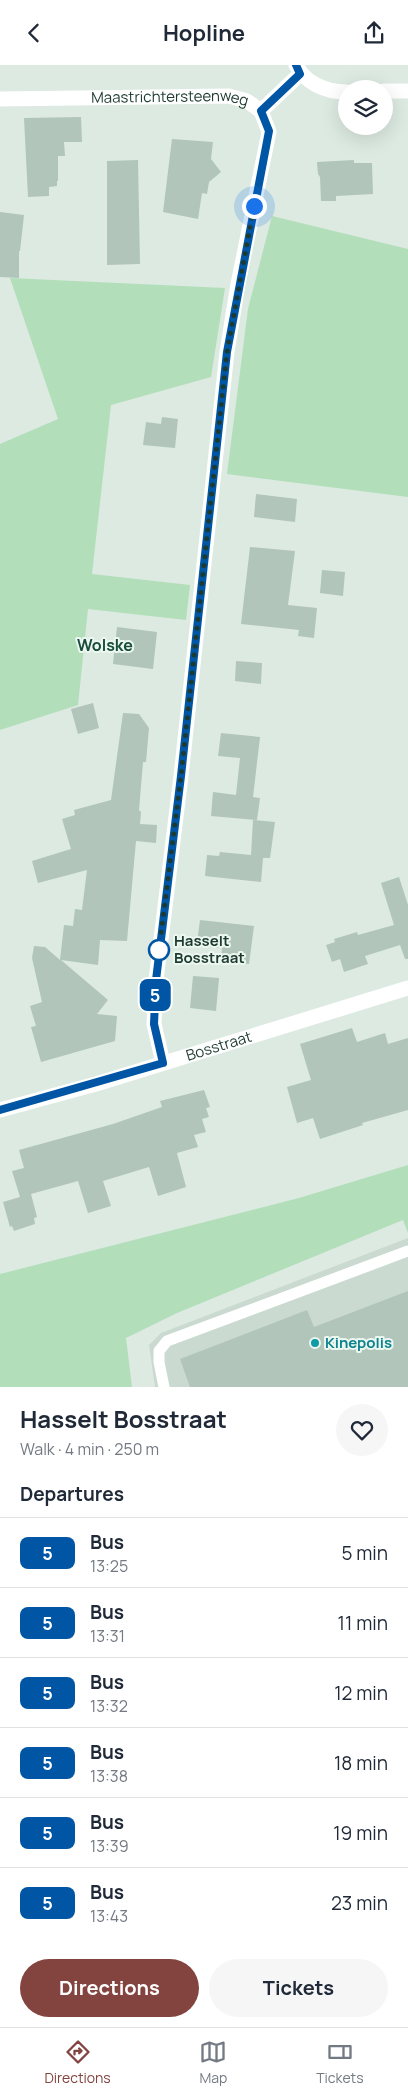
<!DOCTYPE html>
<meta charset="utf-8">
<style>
:root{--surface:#fff;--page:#f6f6f7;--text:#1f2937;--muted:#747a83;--line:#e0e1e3;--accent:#83433e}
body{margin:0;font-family:Manrope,sans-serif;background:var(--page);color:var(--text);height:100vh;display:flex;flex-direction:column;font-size:19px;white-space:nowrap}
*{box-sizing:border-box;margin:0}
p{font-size:16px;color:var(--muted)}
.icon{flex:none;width:28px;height:28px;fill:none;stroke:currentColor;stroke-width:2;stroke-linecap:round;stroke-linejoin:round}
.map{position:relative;height:1322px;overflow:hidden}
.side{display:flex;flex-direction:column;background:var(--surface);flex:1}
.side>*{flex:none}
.badge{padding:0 10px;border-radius:8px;font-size:18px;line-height:32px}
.fabs{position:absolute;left:338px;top:15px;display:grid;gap:10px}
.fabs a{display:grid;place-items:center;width:55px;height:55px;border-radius:50%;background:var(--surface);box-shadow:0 5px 20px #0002;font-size:25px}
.you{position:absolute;width:25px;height:25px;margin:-12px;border:4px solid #fff;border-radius:50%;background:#1a73e8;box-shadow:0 0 0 8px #1a73e833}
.map>.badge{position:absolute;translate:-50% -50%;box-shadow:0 0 0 2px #fff}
h2{padding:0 20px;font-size:19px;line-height:45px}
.round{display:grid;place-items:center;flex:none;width:52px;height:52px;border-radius:26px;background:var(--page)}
.overview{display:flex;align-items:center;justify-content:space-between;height:85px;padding:0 20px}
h1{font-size:24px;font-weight:700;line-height:38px}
.primary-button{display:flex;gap:10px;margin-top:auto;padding:10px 20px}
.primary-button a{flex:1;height:58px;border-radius:30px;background:var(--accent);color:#fff;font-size:20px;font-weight:700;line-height:58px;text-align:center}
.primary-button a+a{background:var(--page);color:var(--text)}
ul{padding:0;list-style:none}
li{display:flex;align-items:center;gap:15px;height:70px;padding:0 20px;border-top:1px solid var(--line)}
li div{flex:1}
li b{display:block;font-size:19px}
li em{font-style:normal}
li .badge{min-width:55px;font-weight:700;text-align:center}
header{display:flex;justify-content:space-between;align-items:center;height:65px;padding:0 20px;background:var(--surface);font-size:22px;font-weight:700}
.menu{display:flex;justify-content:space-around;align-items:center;height:70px;border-top:1px solid var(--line);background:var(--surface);font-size:14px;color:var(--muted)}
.menu a{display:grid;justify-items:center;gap:2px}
.menu .current{color:var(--accent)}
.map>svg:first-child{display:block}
</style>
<header><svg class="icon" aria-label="back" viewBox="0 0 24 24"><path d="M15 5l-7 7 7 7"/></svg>Hopline<svg class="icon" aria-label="share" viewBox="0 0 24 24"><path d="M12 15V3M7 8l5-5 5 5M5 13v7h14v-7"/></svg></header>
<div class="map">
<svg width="408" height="1322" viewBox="0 0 408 1322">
<rect width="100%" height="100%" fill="#dceae2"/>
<path fill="#cadad1" d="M408 1173V1322H155L149 1280 161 1268Z"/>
<path fill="#b2deba" d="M272 151 408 184V432L227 409 248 244Z
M10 213 225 223 211 312 111 340 92 509 190 520 186 555 88 544 78 640 0 665V379L58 354Z
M408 1100V1168L403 1155 177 1248 126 1273 132 1322H0V1209L299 1133Z"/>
<path fill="#b1c5bb" d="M81 52 82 77H64L65 91H58V116H57V121L49 122V131L28 132 24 53Z
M172 74 213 77 211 94 221 107 209 117 207 129 202 128 198 154 163 147Z
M138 95 140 199 107 200V96Z
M354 95V98H372L373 129 336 131V136H321L320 112 318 109 317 97Z
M0 147 24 150 20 186H19V213L0 212Z
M162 352 178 354 175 383 143 380 146 357 161 359Z
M256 429 297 434 295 457 254 452Z
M250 482 295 486 288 540 317 543 314 573 298 571 299 565 241 559Z
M322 505 345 507 343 531 320 528Z
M117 562 157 567 153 604 113 599Z
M236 596 262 598 261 619 235 616Z
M93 638 99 663 78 669 71 644Z
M123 648 139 649 149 663 146 697H143L139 745 141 747 140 759 157 760 156 778 136 776 127 876 100 875 98 900 61 895 108 935 97 949 117 951 115 976 41 997 31 962 36 961 30 941 42 937 32 893 34 881 45 882 60 895 64 860 73 861 75 844 82 845 87 805 38 818 32 796 71 784 62 754 75 750 74 745 111 735Z
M221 668 260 672 253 732 260 733 257 755 211 751 213 727 236 730 240 693 218 691Z
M253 755 275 757 270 793H263L261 817 205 811 207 790 219 791 220 787 251 790Z
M399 812 408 840V894H405L400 880 365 891 368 899 344 907 340 894 332 897 326 880 335 877 334 874 357 867 358 870 394 860 381 818Z
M200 855 254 861 249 899 221 897 222 883 209 882 210 879 197 878Z
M193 911 219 913 216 946 190 943Z
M352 963 357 977 385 968 388 979 408 973V1045L362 1058 363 1060 320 1074 313 1053 297 1058 287 1022 311 1015 300 979Z
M204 1025 210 1042 206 1043 209 1052 202 1054 206 1067 194 1070 198 1082 177 1088 186 1122 158 1131 149 1102 103 1116 111 1141 88 1148 78 1116 31 1129 37 1152 34 1153 35 1159 14 1166 12 1161 10 1162 3 1137 20 1132 12 1106 24 1103 19 1085 113 1059 162 1042 160 1036Z
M408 1226V1322H190L180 1294 307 1245 314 1262Z"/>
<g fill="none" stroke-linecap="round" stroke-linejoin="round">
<path stroke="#fff" stroke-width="11" d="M164 1322 159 1297V1286L167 1276 408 1186"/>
<g stroke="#fff" stroke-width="15">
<path d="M296 0C305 18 326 27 346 27"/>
<path d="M384 26H408"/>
<path id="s1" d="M0 34 229 31 247 36 261 46"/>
<path d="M261 46 300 9"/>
<path d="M163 998 154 959 156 915 181 711 227 287 238 219 269 67 261 46"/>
<path id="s2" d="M0 1045 96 1019 408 923"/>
</g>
</g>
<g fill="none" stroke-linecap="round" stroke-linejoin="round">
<g stroke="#fff" stroke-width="11">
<path id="line" d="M0 1045 163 998 154 959 156 915 181 711 227 287 269 66 261 46 300 9 296 0"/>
</g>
<use href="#line" stroke="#0056a4" stroke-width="8"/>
<path stroke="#1d3a30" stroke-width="5" stroke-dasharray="0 9" d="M159 885 181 711 227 287 254 141"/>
</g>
<circle fill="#fff" stroke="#0056a4" stroke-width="2.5" cx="159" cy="885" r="10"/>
<circle fill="#0f9aa8" stroke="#ecf7f0" stroke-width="2" cx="315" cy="1278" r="5"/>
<g text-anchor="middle" stroke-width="4" stroke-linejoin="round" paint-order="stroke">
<g font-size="15" fill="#1d3a30" stroke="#ecf7f0">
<text dy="5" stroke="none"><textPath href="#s1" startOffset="170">Maastrichtersteenweg</textPath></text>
<text dy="5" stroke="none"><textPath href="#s2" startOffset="228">Bosstraat</textPath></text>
</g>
<g font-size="15" font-weight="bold" fill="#1d3a30" stroke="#ecf7f0" text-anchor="start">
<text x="174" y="881">Hasselt<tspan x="174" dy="17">Bosstraat</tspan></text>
</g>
<g font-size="15" font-weight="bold" fill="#0d838f" stroke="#ecf7f0" text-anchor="start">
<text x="325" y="1283">Kinepolis</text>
</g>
<g font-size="16" font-weight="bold" fill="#184d3b" stroke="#ecf7f0">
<text x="105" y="586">Wolske</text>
</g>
</g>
</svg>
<div class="fabs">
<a><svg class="icon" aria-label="layers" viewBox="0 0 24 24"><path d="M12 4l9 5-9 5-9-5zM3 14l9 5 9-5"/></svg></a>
</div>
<div class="you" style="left:254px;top:141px"></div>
<b class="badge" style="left:155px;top:930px;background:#0056a4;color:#fff">5</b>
</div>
<section class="side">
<div class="overview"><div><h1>Hasselt Bosstraat</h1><p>Walk · 4 min · 250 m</p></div><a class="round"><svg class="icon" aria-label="heart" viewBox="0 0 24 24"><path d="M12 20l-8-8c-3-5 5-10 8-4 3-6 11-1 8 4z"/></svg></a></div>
<h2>Departures</h2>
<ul>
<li><span class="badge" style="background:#0056a4;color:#fff">5</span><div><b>Bus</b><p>13:25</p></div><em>5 min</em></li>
<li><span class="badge" style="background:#0056a4;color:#fff">5</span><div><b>Bus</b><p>13:31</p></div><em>11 min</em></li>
<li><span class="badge" style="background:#0056a4;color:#fff">5</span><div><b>Bus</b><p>13:32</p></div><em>12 min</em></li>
<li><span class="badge" style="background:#0056a4;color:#fff">5</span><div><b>Bus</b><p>13:38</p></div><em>18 min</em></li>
<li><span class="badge" style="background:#0056a4;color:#fff">5</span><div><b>Bus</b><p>13:39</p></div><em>19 min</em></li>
<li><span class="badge" style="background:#0056a4;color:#fff">5</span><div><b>Bus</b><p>13:43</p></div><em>23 min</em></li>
</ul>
<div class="primary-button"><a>Directions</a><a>Tickets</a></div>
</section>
<nav class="menu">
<a class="current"><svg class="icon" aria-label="directions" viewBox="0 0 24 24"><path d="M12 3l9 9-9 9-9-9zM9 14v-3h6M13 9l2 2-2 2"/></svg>Directions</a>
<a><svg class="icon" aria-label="map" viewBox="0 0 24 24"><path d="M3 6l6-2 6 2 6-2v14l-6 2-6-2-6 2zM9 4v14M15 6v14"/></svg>Map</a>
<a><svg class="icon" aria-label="tickets" viewBox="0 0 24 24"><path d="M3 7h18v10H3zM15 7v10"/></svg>Tickets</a>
</nav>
